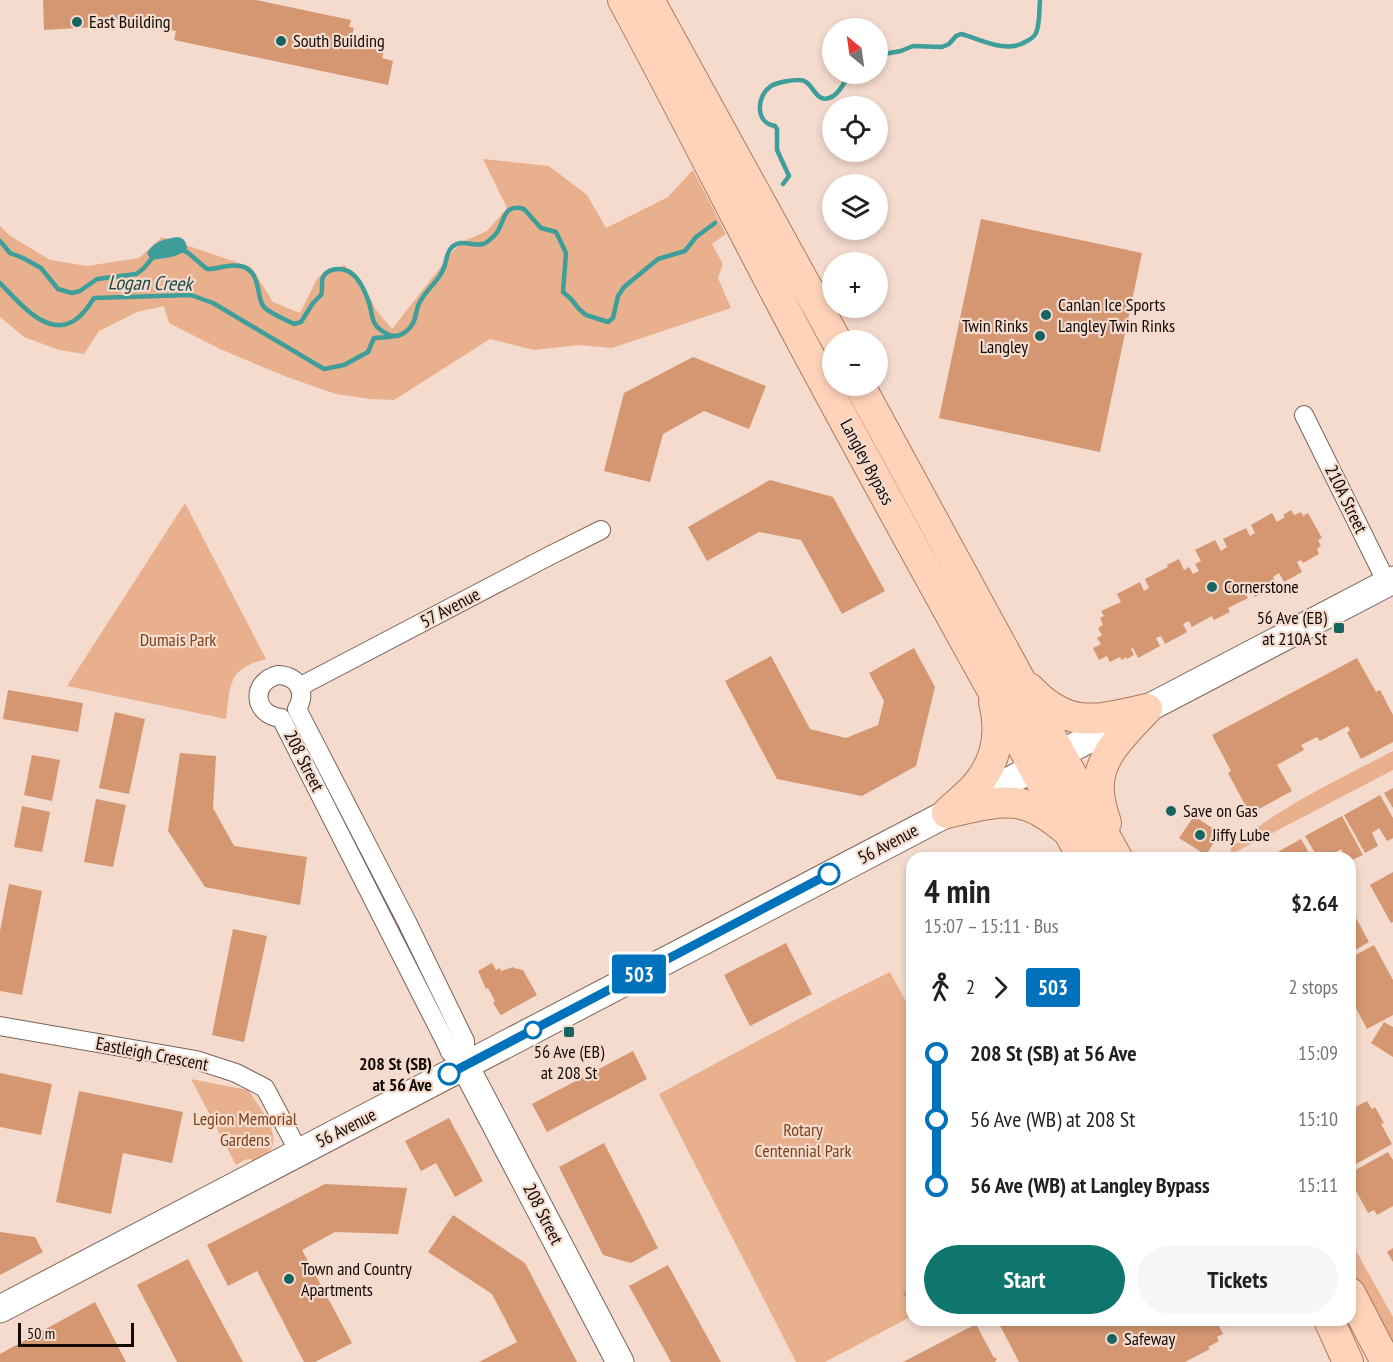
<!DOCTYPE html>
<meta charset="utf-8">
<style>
:root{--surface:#fff;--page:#f6f6f6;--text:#202124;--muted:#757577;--accent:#0f766e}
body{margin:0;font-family:"PT Sans Narrow",sans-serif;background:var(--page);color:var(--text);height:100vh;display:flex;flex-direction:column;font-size:22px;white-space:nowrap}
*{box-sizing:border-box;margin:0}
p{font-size:20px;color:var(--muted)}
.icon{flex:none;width:33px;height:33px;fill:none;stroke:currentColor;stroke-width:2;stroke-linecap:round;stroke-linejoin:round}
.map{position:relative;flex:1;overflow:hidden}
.drawer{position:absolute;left:906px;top:852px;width:450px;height:474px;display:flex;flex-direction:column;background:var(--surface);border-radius:18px;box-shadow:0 3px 9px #0003}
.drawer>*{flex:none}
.badge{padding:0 12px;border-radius:4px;font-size:21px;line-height:39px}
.needle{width:39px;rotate:331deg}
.controls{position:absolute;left:822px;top:18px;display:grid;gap:12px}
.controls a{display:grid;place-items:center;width:66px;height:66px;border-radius:50%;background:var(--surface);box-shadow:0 3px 9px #0003;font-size:30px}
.scale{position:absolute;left:18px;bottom:15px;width:116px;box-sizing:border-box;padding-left:6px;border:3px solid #120b06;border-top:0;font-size:16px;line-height:21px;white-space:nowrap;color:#120b06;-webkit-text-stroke:4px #f4dbcd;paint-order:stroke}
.map>.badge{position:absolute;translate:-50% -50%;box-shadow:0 0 0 3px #fff}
.legs{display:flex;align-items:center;gap:9px;height:66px;padding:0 18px;font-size:20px}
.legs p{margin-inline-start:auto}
.summary{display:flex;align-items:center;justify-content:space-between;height:102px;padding:0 18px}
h1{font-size:33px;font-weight:600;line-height:45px}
.button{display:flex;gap:12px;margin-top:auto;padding:12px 18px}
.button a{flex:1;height:69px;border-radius:36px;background:var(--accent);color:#fff;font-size:24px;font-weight:600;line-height:69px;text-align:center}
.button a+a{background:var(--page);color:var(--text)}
ul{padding:0 18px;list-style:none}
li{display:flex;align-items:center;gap:21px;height:66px;font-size:22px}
li i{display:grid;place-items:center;width:9px;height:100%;margin:0 8px;background:currentColor}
li i::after{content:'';width:15px;height:15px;margin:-8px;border:4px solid;border-radius:50%;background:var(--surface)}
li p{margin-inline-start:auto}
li:first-child i{background:linear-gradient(#0000 50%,currentColor 0)}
li:last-child i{background:linear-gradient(currentColor 50%,#0000 0)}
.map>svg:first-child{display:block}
</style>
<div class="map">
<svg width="1393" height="1362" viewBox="0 0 1393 1362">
<rect width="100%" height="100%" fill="#f4dbcd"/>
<path fill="#e9b08e" d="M483 159 549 166 587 195 606 228 668 197 693 170 726 234 712 244 723 264 718 278 731 308 612 348 579 345 534 350 490 339 394 400 370 399 336 394 287 377 220 349 169 323 164 306 137 312 99 331 84 354 59 350 24 337 0 317V226L9 235 50 260 87 266 139 258 162 237 251 267 273 302 300 313 318 277 344 265 363 284 376 310 392 329 454 250 464 241 487 231 507 208Z
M185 503 266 659C227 669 231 684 226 719L67 686Z
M1393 751V770L1230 855 1231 848C1278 807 1338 780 1393 751Z
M890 972 912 1013V1316L825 1362H796L659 1094 834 1000Z
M191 1079 248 1090C259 1107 289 1140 263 1157 257 1161 255 1160 249 1159 245 1159 240 1163 236 1165Z
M1350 1240 1393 1317V1342L1350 1269Z"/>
<path fill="#3e9e99" d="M177 237C184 238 186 241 187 248 179 258 164 258 151 260L147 253C154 241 165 239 177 237Z"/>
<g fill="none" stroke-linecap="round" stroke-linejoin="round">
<path stroke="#3e9e99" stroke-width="4.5" d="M878 55 901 51 913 46 942 47 949 44 956 36 961 34C981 39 1006 54 1025 42 1029 40 1034 38 1036 33 1040 24 1039 10 1040 0
M783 184 789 176 777 150V129L775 126C755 123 756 96 771 86 778 82 791 80 799 80 813 79 814 103 829 98 839 95 844 82 850 74
M0 241 10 253 23 258 41 268 58 289 72 293 80 291 97 279 136 274 143 269 154 256
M181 250 187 252 207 269C219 270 226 263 240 266 263 270 255 300 265 308 273 315 285 319 294 324L301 322 313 303 321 295C323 289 321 282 323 277 326 271 333 269 339 269 355 269 363 286 368 300 371 307 371 315 374 322 376 328 382 331 387 334 397 340 408 332 413 323 416 318 416 311 418 306 423 292 436 284 442 272 447 264 445 254 452 247 462 238 472 247 483 244 487 243 491 239 494 236 505 226 501 202 524 209L541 228 556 232 557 234 566 253 563 292 571 299 579 309 586 315 608 322 613 318 618 296 624 287 658 259 685 251 696 237 715 223
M0 283C18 301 47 339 75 320 83 315 89 306 94 298L191 295 213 303 324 369 344 365 368 352 374 338 390 337"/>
</g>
<path fill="#d49772" d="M43 0H256L351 20 349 27 354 28 352 35 371 39 370 47 384 50 382 58 393 61 388 85 174 40 176 31 111 18V26L44 30Z
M981 219 1142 253 1100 452 939 418Z
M693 357 766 386 749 429 704 411 663 434 650 482 604 471 624 393Z
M770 480 833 497 885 591 842 614 801 540 759 532 707 561 688 527Z
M1291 510 1294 515 1301 512 1303 516 1308 513 1322 538 1318 540 1321 546 1317 549 1319 554 1303 563 1301 560 1297 562 1302 572 1284 582 1279 573 1273 577 1277 585 1255 597 1250 589 1244 592 1248 598 1228 608 1230 612 1214 620 1212 616 1192 627 1189 621 1183 624 1187 632 1165 644 1161 636 1156 638 1160 646 1138 658 1133 648 1131 649 1134 655 1127 659 1126 657 1122 660 1120 657 1110 662 1107 656 1099 660 1093 648 1101 644 1097 638 1102 635 1098 628 1103 625 1100 618 1104 616 1101 611 1121 602 1117 594 1140 582 1144 591 1149 588 1145 579 1168 567 1167 565 1179 559 1184 570 1189 567 1193 574 1199 571 1195 564 1201 561 1195 550 1215 540 1221 551 1227 547 1223 539 1246 528 1250 536 1255 533 1251 525 1272 513 1277 522 1285 517 1283 515Z
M914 648 935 687 916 766 862 796 777 779 725 681 771 656 810 729 846 738 878 725 884 701 869 673Z
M1357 658 1376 692 1380 690 1393 715V742L1361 759 1347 732 1350 731 1348 726 1320 741 1317 737 1301 745 1304 750 1277 765 1292 791 1250 814 1228 773 1231 771 1212 735Z
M8 690 83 703 78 732 3 719Z
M115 712 145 719 129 794 99 788Z
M180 753 216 756 213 808 234 846 307 857 300 905 205 887 168 831Z
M32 755 60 760 52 801 24 795Z
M1393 788V808L1384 793Z
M1380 795 1393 818V838L1387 841 1379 828 1372 833 1378 846 1365 853 1344 815Z
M96 799 126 805 113 867 84 862Z
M22 806 50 812 42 852 14 847Z
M1194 816 1220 833 1206 855 1179 838Z
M1342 816 1363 855 1350 861V858H1346L1341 849 1333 854 1335 858H1318L1305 836Z
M1301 839 1312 858H1267Z
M1393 872V922L1391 923 1370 885Z
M9 884 42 891 22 995 0 991V931Z
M1350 907 1369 942 1350 953Z
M233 929 267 936 244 1042 212 1035Z
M786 943 812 994 750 1026 724 975Z
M1374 945 1393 980V1015L1367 1029 1350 997V958Z
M492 963 496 970 500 968 501 971 513 967 514 968 523 970 537 995 501 1015 500 1014 493 1003 495 1001 488 988 486 989 478 971Z
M1384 1022 1393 1027V1057L1371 1043Z
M633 1051 647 1079 547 1132 532 1104Z
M0 1073 52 1084 41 1135 0 1127Z
M79 1091 183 1112 172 1163 123 1153 111 1214 56 1202Z
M1367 1101 1372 1109 1375 1107 1384 1123 1381 1124 1392 1144 1356 1164 1353 1159 1350 1160V1110Z
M449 1118 483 1181 455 1197 436 1163 421 1171 405 1141Z
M604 1143 658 1248 631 1263 603 1255 559 1167Z
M1388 1152 1393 1160V1206L1377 1215 1374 1210 1368 1213 1350 1180V1173Z
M325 1184 407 1188 398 1234 335 1232 302 1250 352 1343 315 1362H304L257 1271 228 1286 207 1245Z
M453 1215 525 1263 577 1362H479L517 1342 492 1294 428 1252Z
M0 1232 35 1237 43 1252 0 1275Z
M1393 1248V1262L1387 1252Z
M188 1259 243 1362H177L137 1285Z
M668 1265 721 1362H671L629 1286Z
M912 1288V1302L909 1304 903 1293Z
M95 1302 126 1362H0V1354Z
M997 1320H1216L1223 1334 1217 1337 1219 1341 1208 1347 1210 1349 1185 1362H1019Z
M976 1324 994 1358 995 1357 997 1360 995 1361 996 1362H903Z"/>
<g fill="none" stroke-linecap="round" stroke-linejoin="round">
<g stroke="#796457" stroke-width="20">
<path id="street" d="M1304 415 1387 583
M278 675C298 676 307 692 297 709L407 922 465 1041V1066L450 1052 447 1045 281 718C253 715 250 682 278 675Z
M299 687 549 556 601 530
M0 1026 196 1060 236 1073 265 1088 299 1152"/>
</g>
<g stroke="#796457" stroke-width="29">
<path id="secondary" d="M465 1066 620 1362
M0 1309 1393 580"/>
</g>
<g stroke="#ab7a5c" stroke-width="32">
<path id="primary" d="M623 0C682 109 737 220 795 329 859 449 924 567 990 686 1021 743 1051 801 1083 858
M649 0 836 340
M860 386 1117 858
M1029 688C1068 730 1097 720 1147 709
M947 813C956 804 967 796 975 787 996 763 1002 733 994 702
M947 813C968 808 1004 798 1025 805 1040 809 1053 819 1065 829
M1106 823C1103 813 1099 802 1099 791 1096 757 1126 732 1147 709
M1350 1293 1386 1362
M1329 1320 1348 1362"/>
</g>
<use href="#street" stroke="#fff" stroke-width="18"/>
<use href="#secondary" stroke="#fff" stroke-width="27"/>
<use href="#primary" stroke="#fed3b9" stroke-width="30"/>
</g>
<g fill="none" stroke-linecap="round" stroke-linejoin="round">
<g stroke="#fff" stroke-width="14">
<path id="line-1" d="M449 1074 829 874"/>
</g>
<use href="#line-1" stroke="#0072bc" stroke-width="9"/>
</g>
<g fill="#156460" stroke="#f4dbcd" stroke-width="2">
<circle cx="77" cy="22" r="6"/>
<circle cx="281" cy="41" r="6"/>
<circle cx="1046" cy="315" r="6"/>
<circle cx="1040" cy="336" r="6"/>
<circle cx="1212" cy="587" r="6"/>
<rect x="1333" y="622" width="12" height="12" rx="3"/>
<circle cx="1171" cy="811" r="6"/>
<circle cx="1200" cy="835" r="6"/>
<rect x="563" y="1026" width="12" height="12" rx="3"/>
<circle cx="289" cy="1279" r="6"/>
<circle cx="1112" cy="1339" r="6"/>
</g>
<g fill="#fff" stroke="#0072bc" stroke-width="3">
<circle cx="829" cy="874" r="10"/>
<circle cx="533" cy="1030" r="8"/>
<circle cx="449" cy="1074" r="10"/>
</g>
<g text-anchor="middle" stroke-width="4.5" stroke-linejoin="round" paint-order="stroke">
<g font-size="18" fill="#120b06" stroke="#f4dbcd" text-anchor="start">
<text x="89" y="28">East Building</text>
<text x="293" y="47">South Building</text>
<text x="1058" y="311">Canlan Ice Sports<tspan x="1058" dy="21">Langley Twin Rinks</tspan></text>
<text x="1028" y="332" text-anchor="end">Twin Rinks<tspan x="1028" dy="21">Langley</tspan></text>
<text x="1224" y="593">Cornerstone</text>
<text x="1327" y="624" text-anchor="end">56 Ave (EB)<tspan x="1327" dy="21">at 210A St</tspan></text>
<text x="1183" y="817">Save on Gas</text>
<text x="1212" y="841">Jiffy Lube</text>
<text x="569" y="1058" text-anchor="middle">56 Ave (EB)<tspan x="569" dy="21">at 208 St</tspan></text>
<text x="301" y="1275">Town and Country<tspan x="301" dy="21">Apartments</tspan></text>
<text x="1124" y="1345">Safeway</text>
</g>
<g font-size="18" fill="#120b06" stroke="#f4dbcd">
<text transform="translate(867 462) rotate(62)" y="6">Langley Bypass</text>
<text transform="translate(1346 499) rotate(64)" y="6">210A Street</text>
<text transform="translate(450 608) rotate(-28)" y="6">57 Avenue</text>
<text transform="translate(304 761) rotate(63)" y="6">208 Street</text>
<text transform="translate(888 844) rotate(-28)" y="6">56 Avenue</text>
<text transform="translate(152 1054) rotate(11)" y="6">Eastleigh Crescent</text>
<text transform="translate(346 1128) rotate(-27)" y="6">56 Avenue</text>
<text transform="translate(543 1214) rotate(63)" y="6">208 Street</text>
</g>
<g font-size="18" fill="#7d431c" stroke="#f4dbcd">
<text x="178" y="646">Dumais Park</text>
<text x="245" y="1125">Legion Memorial<tspan x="245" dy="21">Gardens</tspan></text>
<text x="803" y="1136">Rotary<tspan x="803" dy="21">Centennial Park</tspan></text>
</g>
<g font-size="18" font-weight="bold" fill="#120b06" stroke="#f4dbcd" text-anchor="end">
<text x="432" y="1070">208 St (SB)<tspan x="432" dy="21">at 56 Ave</tspan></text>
</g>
<g font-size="20" font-style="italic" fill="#1e4947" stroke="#f4dbcd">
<text transform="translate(150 283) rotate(1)" y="7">Logan Creek</text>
</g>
</g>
</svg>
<div class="controls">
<a><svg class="needle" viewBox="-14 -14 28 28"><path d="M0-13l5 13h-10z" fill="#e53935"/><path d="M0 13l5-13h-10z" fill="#757577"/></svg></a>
<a><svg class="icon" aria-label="locate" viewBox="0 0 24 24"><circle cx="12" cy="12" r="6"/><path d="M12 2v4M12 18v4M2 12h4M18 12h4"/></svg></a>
<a><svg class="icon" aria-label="layers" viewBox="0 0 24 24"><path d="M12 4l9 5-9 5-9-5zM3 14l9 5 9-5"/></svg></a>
<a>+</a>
<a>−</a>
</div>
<div class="scale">50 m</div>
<b class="badge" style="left:639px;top:974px;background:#0072bc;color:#fff">503</b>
<section class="drawer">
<div class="summary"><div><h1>4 min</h1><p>15:07 – 15:11 · Bus</p></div><b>$2.64</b></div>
<div class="legs"><svg class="icon" aria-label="walk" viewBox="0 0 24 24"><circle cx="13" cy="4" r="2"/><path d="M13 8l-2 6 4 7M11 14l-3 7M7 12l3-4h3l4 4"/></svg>2<svg class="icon" aria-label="forward" viewBox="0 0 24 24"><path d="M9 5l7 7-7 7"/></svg><b class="badge" style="background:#0072bc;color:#fff">503</b><p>2 stops</p></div>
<ul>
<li><i style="color:#0072bc"></i><b>208 St (SB) at 56 Ave</b><p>15:09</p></li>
<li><i style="color:#0072bc"></i><span>56 Ave (WB) at 208 St</span><p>15:10</p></li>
<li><i style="color:#0072bc"></i><b>56 Ave (WB) at Langley Bypass</b><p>15:11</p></li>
</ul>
<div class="button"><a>Start</a><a>Tickets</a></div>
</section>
</div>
